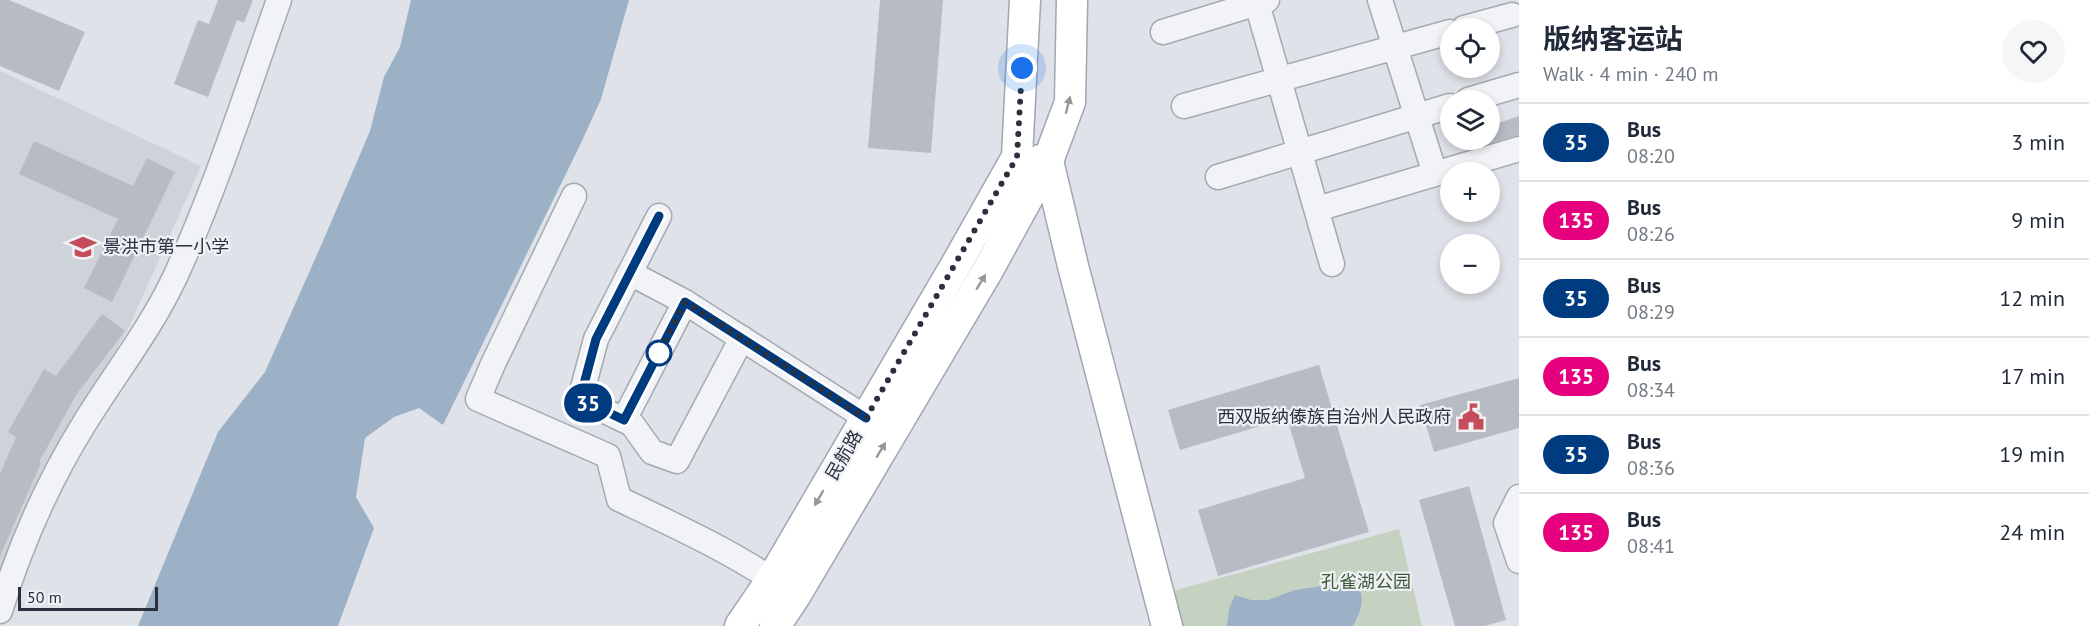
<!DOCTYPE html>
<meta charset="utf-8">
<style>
:root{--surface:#fff;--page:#f6f6f7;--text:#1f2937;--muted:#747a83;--line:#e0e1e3}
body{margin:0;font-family:"PT Sans","Noto Sans SC",sans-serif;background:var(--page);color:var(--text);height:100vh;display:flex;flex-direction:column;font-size:22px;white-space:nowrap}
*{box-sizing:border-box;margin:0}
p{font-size:20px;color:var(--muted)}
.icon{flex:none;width:33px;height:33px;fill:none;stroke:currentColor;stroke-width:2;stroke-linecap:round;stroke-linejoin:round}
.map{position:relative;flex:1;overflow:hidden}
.sheet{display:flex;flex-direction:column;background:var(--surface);width:570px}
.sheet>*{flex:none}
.badge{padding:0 12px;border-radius:20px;font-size:21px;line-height:39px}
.tools{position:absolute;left:1440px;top:18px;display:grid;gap:12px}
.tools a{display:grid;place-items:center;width:60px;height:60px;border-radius:50%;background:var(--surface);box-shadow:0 3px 9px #0003;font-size:30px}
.scale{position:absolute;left:18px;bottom:15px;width:140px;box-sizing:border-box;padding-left:6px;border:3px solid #29303e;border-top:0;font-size:16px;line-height:21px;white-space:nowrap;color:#29303e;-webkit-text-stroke:4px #eff1f5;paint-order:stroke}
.you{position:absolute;width:30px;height:30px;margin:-15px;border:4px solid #fff;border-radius:50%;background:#1a73e8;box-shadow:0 0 0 9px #1a73e833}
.map>.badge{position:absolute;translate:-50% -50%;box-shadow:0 0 0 3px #fff}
.round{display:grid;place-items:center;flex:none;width:63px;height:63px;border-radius:32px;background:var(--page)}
.head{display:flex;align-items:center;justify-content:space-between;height:102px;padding:0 24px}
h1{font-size:28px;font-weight:700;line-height:45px}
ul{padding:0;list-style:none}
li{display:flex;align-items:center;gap:18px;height:78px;padding:0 24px;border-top:2px solid var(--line)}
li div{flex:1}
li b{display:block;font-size:22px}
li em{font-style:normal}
li .badge{min-width:66px;font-weight:700;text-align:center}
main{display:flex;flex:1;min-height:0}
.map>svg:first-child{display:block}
</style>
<main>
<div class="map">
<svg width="1519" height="626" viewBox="0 0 1519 626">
<rect width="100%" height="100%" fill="#dfe2e8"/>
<path fill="#ced2d9" d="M0 71 201 166 129 327 46 472 0 577Z"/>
<path fill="#c5d1c1" d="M1399 529 1422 626H1183L1173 591Z"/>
<path fill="#9cb0c6" d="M411 0H629L601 99 582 141 443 425 419 408 394 417 365 438 356 497 374 528 338 626H138L218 432 265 372 323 241 370 131 384 77 400 47Z
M1350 580 1357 584C1366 600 1361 610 1353 626H1227L1229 609 1235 595 1251 600H1268L1295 590 1335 584Z"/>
<path fill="#b7bcc4" d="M0 0H9L85 32 59 91 0 66Z
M218 0H253L244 23 237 20 208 97 174 84 198 20 209 24Z
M880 0H943L931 153 868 148Z
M1519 116V135L1490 143V126Z
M34 141 133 186 147 158 175 172 112 302 84 288 118 219 19 174Z
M102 314 125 331 76 395 39 462 41 463 0 556V474L16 437 8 432 44 369 56 376Z
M1319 365 1369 532 1218 576 1198 510 1305 478 1287 418 1180 450 1168 410Z
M1519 378V428L1434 452 1420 405Z
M1469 486 1506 620 1484 626H1455L1419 500Z"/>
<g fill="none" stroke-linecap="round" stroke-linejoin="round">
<g stroke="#a5a9b2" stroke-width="27">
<path id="minor" d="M1256 0 1332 264
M1380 0 1435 174
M1464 28 1512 15
M1163 32 1267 0
M1468 100 1519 85
M1184 106 1450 32
M1218 177 1450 106
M574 196 493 364 478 399 608 456 619 499C676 526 735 553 786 589
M1317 209 1519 149
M659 216 596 339 580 399 632 424 652 452 677 461 742 338
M630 273 685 302 866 418
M624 420 685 302
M1519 497 1506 523 1519 561
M0 611C20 546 48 482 84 424 114 375 150 330 175 277 216 188 246 93 279 0"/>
</g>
<g stroke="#9fa7b3" stroke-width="33">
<path id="major" d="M1040 160 1048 161 1073 266 1167 626
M740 626 772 579 957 263 1017 157 1025 0
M775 626 795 596 988 270 1048 161 1070 102 1072 0"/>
</g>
<use href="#minor" stroke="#f2f3f6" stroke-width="24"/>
<use href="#major" stroke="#fff" stroke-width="30"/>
</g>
<defs><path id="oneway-solid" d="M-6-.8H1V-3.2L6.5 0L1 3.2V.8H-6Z" transform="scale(1.5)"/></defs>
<g fill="#94989e">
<use href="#oneway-solid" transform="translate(1068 105) rotate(-76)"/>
<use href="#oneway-solid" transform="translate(981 282) rotate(-59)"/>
<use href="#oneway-solid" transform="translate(881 450) rotate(-59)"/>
<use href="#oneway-solid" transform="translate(819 498) rotate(120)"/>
</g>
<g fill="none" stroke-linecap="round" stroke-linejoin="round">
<g stroke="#fff" stroke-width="14">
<path id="line" d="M659 216 596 339 580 399 624 420 685 302 866 418"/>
</g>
<use href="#line" stroke="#003b80" stroke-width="9"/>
<path stroke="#29303e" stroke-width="6" stroke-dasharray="0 10.8" d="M659 353 654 361 685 302 866 418 1017 157 1022 68"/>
</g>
<defs>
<g id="school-bare" transform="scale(2.07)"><path d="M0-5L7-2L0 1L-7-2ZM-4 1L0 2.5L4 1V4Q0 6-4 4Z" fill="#c64b5b" stroke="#eff1f5" stroke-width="2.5" paint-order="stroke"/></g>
<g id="civic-bare" transform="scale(2.07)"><path d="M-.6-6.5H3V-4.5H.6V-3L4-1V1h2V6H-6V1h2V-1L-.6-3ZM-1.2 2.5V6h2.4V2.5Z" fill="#c64b5b" stroke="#eff1f5" stroke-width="2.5" paint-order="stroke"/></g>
</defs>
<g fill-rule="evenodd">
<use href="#school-bare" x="83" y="247"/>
<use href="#civic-bare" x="1471" y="417"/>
</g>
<circle fill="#fff" stroke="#003b80" stroke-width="3" cx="659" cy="353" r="12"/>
<g text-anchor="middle" stroke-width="4.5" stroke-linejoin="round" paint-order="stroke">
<g font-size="18" fill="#29303e" stroke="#eff1f5" text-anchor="start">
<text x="103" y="253">景洪市第一小学</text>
<text x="1451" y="423" text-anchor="end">西双版纳傣族自治州人民政府</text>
</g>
<g font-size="18" fill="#29303e" stroke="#eff1f5">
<text transform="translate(844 455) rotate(-60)" y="6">民航路</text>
</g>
<g font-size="18" fill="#3d5937" stroke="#eff1f5">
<text x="1366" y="588">孔雀湖公园</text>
</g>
</g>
</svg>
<div class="tools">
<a><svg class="icon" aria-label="locate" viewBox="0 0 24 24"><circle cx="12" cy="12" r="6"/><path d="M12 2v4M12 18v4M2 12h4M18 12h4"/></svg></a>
<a><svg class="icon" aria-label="layers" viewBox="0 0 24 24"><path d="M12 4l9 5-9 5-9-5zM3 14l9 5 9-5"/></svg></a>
<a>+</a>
<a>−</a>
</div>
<div class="scale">50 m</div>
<div class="you" style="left:1022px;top:68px"></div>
<b class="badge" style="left:588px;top:403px;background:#003b80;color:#fff">35</b>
</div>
<section class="sheet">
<div class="head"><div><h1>版纳客运站</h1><p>Walk · 4 min · 240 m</p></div><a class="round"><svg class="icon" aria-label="heart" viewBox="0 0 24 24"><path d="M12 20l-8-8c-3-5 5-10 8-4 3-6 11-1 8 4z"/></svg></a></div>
<ul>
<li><span class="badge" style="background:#003b80;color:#fff">35</span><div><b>Bus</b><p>08:20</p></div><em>3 min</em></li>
<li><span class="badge" style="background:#e6007e;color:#fff">135</span><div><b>Bus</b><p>08:26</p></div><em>9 min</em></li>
<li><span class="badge" style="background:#003b80;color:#fff">35</span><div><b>Bus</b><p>08:29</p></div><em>12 min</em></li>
<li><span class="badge" style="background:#e6007e;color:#fff">135</span><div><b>Bus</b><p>08:34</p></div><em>17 min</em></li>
<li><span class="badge" style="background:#003b80;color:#fff">35</span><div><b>Bus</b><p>08:36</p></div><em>19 min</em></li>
<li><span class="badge" style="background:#e6007e;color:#fff">135</span><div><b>Bus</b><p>08:41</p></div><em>24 min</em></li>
</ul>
</section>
</main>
